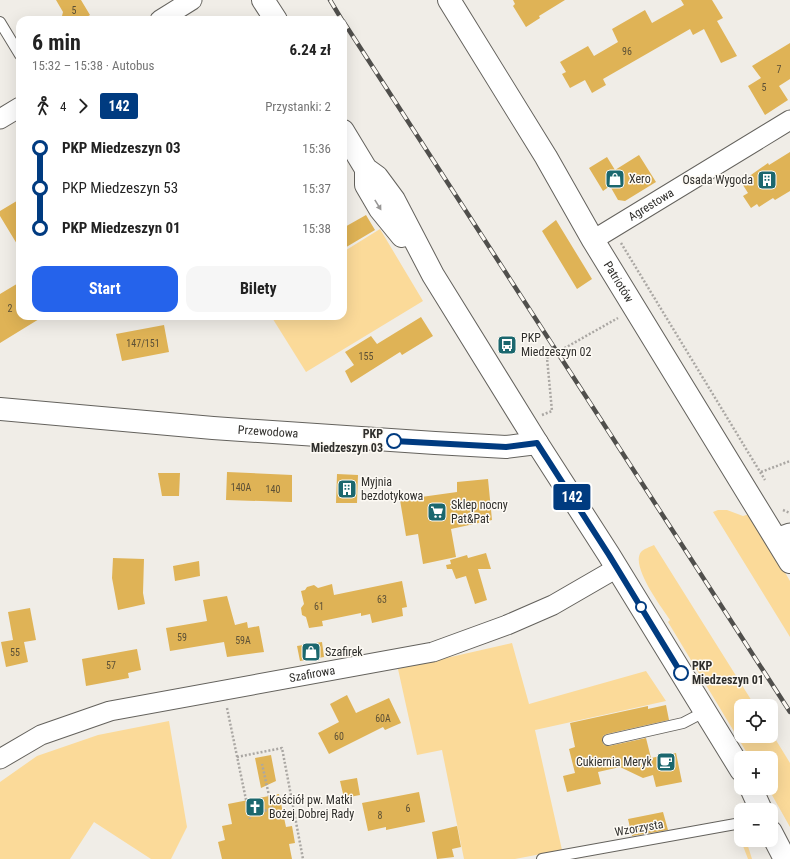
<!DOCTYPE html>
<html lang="pl">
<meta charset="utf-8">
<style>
:root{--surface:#fff;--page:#f6f6f6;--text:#222;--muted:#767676;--accent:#2563eb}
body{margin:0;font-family:"Roboto Condensed",sans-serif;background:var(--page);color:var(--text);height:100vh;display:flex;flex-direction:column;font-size:15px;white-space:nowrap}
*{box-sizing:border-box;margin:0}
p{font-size:13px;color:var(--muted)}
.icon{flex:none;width:22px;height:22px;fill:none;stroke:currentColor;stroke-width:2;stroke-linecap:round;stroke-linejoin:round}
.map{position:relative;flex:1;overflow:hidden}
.details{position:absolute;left:16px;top:16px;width:331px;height:304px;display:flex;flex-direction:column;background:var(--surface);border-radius:12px;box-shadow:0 4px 16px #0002}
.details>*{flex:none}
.badge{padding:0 8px;border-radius:3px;font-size:14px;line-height:26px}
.fabs{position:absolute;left:734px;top:699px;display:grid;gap:8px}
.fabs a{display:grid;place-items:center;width:44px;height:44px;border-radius:8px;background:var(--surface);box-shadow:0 4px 16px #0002;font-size:20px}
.map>.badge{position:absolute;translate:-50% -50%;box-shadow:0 0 0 2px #fff}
.legs{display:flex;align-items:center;gap:6px;height:44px;padding:0 16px;font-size:13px}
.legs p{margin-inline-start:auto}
.overview{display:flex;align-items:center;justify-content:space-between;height:68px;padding:0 16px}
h1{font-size:22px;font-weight:700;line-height:30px}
.cta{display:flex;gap:8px;margin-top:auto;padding:8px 16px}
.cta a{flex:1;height:46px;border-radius:12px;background:var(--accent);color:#fff;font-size:16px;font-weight:700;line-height:46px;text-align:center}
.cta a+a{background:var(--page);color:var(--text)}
ul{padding:0 16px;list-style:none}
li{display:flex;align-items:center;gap:14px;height:40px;font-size:15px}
li i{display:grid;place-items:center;width:6px;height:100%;margin:0 5px;background:currentColor}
li i::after{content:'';width:10px;height:10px;margin:-5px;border:3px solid;border-radius:50%;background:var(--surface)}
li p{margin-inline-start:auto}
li:first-child i{background:linear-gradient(#0000 50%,currentColor 0)}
li:last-child i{background:linear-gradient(currentColor 50%,#0000 0)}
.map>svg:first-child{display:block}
</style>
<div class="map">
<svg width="790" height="859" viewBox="0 0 790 859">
<rect width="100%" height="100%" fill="#f0ede7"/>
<path fill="#fbda99" d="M380 229 423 301 306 372 271 316H343V252Z
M718 510H727L743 516 750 514 790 581V637L713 512Z
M654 545 755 706H741V736H771V732L790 763V827L768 788H771V758H750L668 622 670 620C662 608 630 566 641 552 643 549 650 547 654 545Z
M512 643 529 704 646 671 666 701 535 730 562 850 515 859H464L442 750 417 755 398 669Z
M169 721 187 827 171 859H151L94 822 70 859H0V782L37 756 98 735Z
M737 830H741V840H746L752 859H748Z"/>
<path fill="#dfb356" d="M56 0H81L90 15 82 20H61L63 12Z
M513 0H565L539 16 540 18 526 27 513 6 515 4Z
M681 0H712L723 18 717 21 737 56 721 63 704 29 693 35 690 29 603 79 606 85 592 93 585 80 570 88 562 74 566 72 560 62 588 46 594 56 618 42 612 29 645 10 652 23 684 5Z
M790 43V79L779 86 788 100 765 115 748 86 761 78 752 66Z
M790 152V191L775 200 773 198 759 207 757 204 751 208 743 196 748 193 741 182 768 163 769 165Z
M639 155 656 182 625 201 618 200 610 186 603 191 589 168 607 157 615 170Z
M20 199V249L0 216V211Z
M366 215 375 230 343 249V228Z
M556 220 592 279 577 289 542 231Z
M20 282V316H44L0 343V294Z
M421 317 433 336 402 355 400 352 351 383 345 371 354 365 345 352 371 336 377 344Z
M164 325 169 352 122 361 116 334Z
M227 472 292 475V502L226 500Z
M158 473H180L179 496H162Z
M337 474 358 475 357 503H336Z
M488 479 492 520 451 529 456 557 423 564 418 534 406 536 399 494 414 492V498L457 492V482Z
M486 553 491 569H478L487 600 475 604 466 576 456 579 452 569H447L446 565 451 564 450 560 467 555 468 558Z
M113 558 144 559 143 593 145 604 118 610 112 578Z
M199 561 200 576 175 581 173 566Z
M402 581 407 607 402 608 403 616 372 623 370 614 361 616V613L322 621 323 626 309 628 306 617 302 615 301 608 304 604 301 591 305 590 307 587 314 585 318 588 332 584 334 595Z
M227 596 235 625 247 622 248 628 259 626 264 652 227 657 224 642 170 651 166 628 207 621 203 600Z
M30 608 36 640 24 642 28 662 6 667 1 642 13 640 8 612Z
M322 642 324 657 300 661 297 646Z
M137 649 141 670 128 673 129 678 86 686 82 659Z
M347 695 356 713 389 698 401 723 385 730 383 727 329 754 318 733 339 722 330 704Z
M666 705 669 720 607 734 603 736 602 741 604 745 609 746 646 738 651 758 676 753 682 782 656 787 653 775 643 778 620 767 598 772 601 784 567 792 563 776 575 773 569 749 575 747 570 723 648 706V709Z
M271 755 276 781 261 788 255 758Z
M357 778 360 795 344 798 340 781Z
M419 792 425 822 386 830V827L368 831 362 803Z
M279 794 286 827 292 826 295 843 289 844 292 859H222L218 842 225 840 222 826 232 824 228 804Z
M663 812 668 830 632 836 628 819Z
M457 826 461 847 452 849 454 857 437 859 432 832Z"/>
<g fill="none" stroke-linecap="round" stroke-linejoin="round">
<g stroke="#64625d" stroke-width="12">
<path id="lane" d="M0 22 20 55
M608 740 683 723 706 711
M542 859 741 823"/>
</g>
<g stroke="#64625d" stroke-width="21">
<g id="street">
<path d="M160 20 192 0"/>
<path d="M0 119 20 107"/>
<path id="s1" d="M593 240 790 120"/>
<path d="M776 538 790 533"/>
<path id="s2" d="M0 759 41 735 110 711 433 652 507 625 553 605 617 568"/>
</g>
</g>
<g stroke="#64625d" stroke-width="24">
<g id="secondary">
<path d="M263 0 276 20"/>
<path id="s3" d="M449 0 546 157 593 240 790 562"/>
<path d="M343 131 366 169 377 177 394 200 433 275 537 443 609 555 741 770"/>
<path d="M366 170V185L380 209 402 236"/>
<path id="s4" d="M0 409 213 428 435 443 506 447 537 443"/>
<path d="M751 788 761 810"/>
<path d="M771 832 785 859"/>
</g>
</g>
<path stroke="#aaa7a3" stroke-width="2.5" stroke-dasharray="2 2" stroke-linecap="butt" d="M621 243 765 480
M542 415 552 411 547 358 618 318
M761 472 790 461
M783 510 790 513
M227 708 250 819
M237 757 282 748 303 859
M249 814 272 809 262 764"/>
<use href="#lane" stroke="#fff" stroke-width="10"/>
<use href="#street" stroke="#fff" stroke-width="19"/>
<use href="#secondary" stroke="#fff" stroke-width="22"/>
<g stroke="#504f4c" stroke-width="4.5">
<path id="rail" d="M330 0 342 20
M343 21 790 712"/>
</g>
<use href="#rail" stroke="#fdfaf4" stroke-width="3" stroke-dasharray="9" stroke-linecap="butt"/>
</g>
<defs><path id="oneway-solid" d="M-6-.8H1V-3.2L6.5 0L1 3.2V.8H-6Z"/></defs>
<use fill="#989796" href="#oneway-solid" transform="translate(378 205) rotate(58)"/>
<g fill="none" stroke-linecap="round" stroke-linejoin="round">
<g stroke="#fff" stroke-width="9">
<path id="line-1" d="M394 441 506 447 537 443 609 555 681 673"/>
</g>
<use href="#line-1" stroke="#003b80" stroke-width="6"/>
</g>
<defs>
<g id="shop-square" transform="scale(1)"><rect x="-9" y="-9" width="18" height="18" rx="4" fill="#1b676e" stroke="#fdfaf4"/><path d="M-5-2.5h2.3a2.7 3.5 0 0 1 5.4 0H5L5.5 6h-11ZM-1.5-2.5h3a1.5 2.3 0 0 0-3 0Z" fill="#fff"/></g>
<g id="building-square" transform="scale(1)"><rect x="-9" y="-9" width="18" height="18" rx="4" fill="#1b676e" stroke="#fdfaf4"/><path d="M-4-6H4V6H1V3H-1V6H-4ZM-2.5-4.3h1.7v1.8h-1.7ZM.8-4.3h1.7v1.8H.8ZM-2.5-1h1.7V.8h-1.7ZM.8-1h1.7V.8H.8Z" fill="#fff"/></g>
<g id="bus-square" transform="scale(1)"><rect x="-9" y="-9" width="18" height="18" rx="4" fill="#1b676e" stroke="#fdfaf4"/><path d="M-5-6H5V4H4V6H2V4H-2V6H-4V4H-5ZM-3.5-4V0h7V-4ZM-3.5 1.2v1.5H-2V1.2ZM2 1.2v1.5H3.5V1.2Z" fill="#fff"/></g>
<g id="supermarket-square" transform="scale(1)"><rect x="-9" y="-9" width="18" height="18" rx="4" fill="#1b676e" stroke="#fdfaf4"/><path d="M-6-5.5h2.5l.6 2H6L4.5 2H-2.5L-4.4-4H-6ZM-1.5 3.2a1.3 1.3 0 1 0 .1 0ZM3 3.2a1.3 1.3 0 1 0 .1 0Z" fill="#fff"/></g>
<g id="cafe-square" transform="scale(1)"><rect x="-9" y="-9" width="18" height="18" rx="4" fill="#1b676e" stroke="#fdfaf4"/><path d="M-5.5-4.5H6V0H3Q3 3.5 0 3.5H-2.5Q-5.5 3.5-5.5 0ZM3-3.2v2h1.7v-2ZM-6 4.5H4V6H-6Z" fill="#fff"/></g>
<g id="church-square" transform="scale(1)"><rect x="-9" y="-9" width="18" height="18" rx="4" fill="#1b676e" stroke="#fdfaf4"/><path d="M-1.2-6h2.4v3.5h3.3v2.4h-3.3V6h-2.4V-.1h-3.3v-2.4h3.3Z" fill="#fff"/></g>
</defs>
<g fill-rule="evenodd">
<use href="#shop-square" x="615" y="179"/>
<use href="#building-square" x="767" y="180"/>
<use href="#bus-square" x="507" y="345"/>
<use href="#building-square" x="347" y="489"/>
<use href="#supermarket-square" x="437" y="512"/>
<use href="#shop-square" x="311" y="652"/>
<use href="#cafe-square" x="666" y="762"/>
<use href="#church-square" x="255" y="807"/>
</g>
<g fill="#fff" stroke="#003b80" stroke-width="2">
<circle cx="394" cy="441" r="7"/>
<circle cx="641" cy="607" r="5"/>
<circle cx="681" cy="673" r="7"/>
</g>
<g text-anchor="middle" stroke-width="3" stroke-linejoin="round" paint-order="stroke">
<g font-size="10" fill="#5c5036">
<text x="74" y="14">5</text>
<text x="627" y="55">96</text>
<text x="779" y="73">7</text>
<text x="764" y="91">5</text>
<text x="10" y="312">2</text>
<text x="143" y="347">147/151</text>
<text x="366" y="360">155</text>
<text x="241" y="491">140A</text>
<text x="273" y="493">140</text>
<text x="382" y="603">63</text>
<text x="319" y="610">61</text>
<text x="182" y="641">59</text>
<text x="243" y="644">59A</text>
<text x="15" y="656">55</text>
<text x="111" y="669">57</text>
<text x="383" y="722">60A</text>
<text x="339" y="740">60</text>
<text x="408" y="812">6</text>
<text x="380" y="819">8</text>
</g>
<g font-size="12" fill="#302f2c" stroke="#fdfaf4" text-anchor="start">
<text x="629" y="183">Xero</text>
<text x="753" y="184" text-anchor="end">Osada Wygoda</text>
<text x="521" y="342">PKP<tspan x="521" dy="14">Miedzeszyn 02</tspan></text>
<text x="361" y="486">Myjnia<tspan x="361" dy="14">bezdotykowa</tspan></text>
<text x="451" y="509">Sklep nocny<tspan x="451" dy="14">Pat&amp;Pat</tspan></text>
<text x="325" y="656">Szafirek</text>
<text x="652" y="766" text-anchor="end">Cukiernia Meryk</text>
<text x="269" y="804">Kościół pw. Matki<tspan x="269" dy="14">Bożej Dobrej Rady</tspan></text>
</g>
<g font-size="12" fill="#302f2c" stroke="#fdfaf4">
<text dy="4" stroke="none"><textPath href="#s1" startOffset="68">Agrestowa</textPath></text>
<text dy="4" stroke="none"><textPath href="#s3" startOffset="329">Patriotów</textPath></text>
<text dy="4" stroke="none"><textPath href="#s4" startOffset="269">Przewodowa</textPath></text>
<text dy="4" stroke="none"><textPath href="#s2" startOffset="326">Szafirowa</textPath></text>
<text transform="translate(639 828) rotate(-10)" y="4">Wzorzysta</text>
</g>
<g font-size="12" font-weight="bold" fill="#302f2c" stroke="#fdfaf4" text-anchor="end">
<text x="383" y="438">PKP<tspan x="383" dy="14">Miedzeszyn 03</tspan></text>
<text x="692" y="670" text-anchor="start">PKP<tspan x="692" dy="14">Miedzeszyn 01</tspan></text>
</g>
</g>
</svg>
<div class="fabs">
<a><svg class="icon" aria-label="locate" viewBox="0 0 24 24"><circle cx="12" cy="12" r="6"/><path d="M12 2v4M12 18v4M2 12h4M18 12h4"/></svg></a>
<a>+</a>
<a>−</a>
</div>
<b class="badge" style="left:572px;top:497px;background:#003b80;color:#fff">142</b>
<section class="details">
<div class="overview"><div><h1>6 min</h1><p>15:32 – 15:38 · Autobus</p></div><b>6.24 zł</b></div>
<div class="legs"><svg class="icon" aria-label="walk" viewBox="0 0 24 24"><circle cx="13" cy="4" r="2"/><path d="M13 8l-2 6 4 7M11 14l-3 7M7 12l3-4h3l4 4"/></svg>4<svg class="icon" aria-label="forward" viewBox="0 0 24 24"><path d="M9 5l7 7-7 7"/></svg><b class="badge" style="background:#003b80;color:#fff">142</b><p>Przystanki: 2</p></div>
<ul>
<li><i style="color:#003b80"></i><b>PKP Miedzeszyn 03</b><p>15:36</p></li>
<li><i style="color:#003b80"></i><span>PKP Miedzeszyn 53</span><p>15:37</p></li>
<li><i style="color:#003b80"></i><b>PKP Miedzeszyn 01</b><p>15:38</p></li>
</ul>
<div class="cta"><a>Start</a><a>Bilety</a></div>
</section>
</div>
